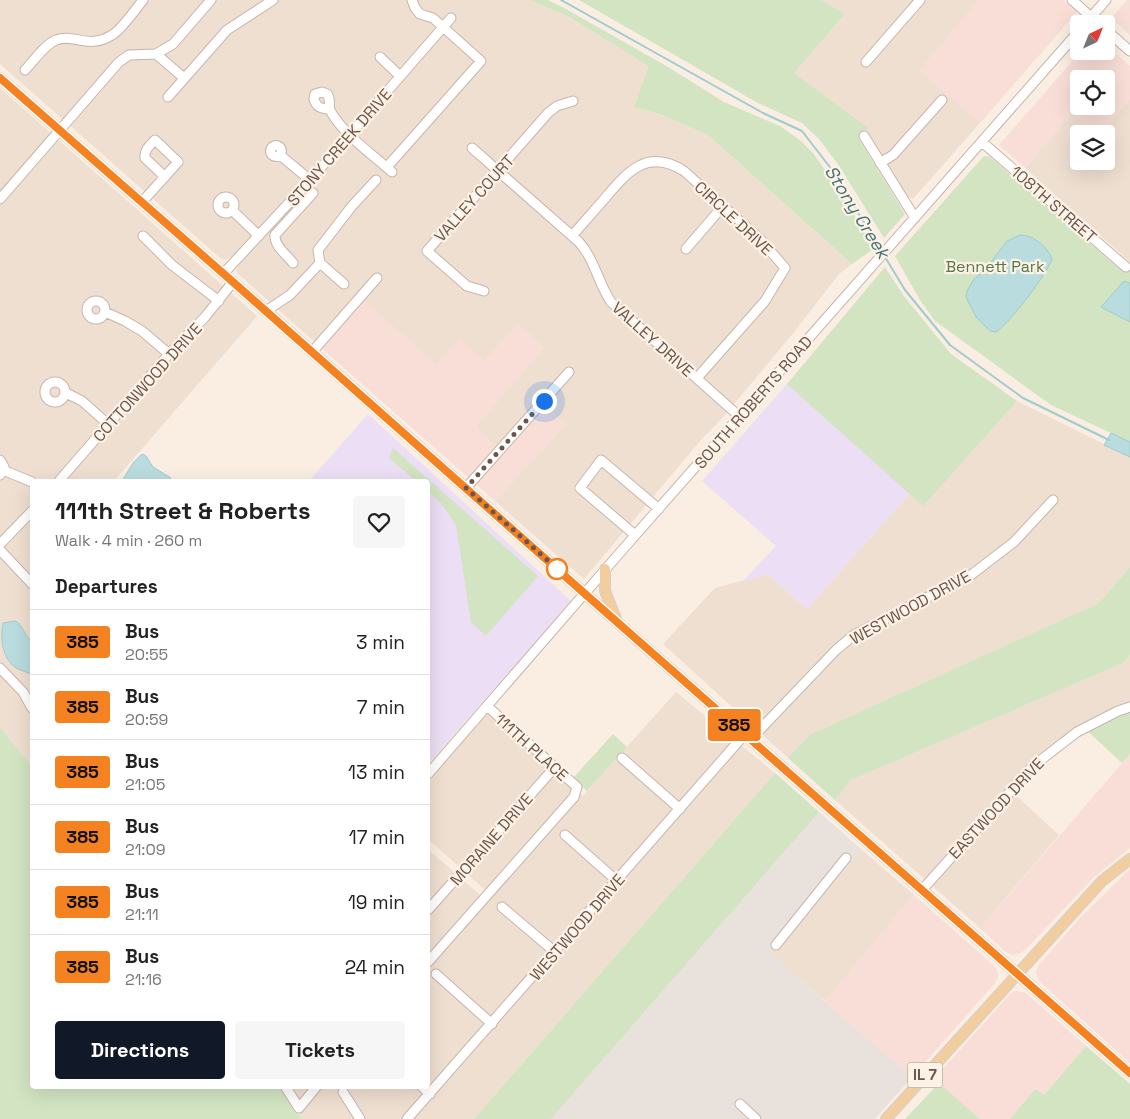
<!DOCTYPE html>
<meta charset="utf-8">
<style>
:root{--surface:#fff;--page:#f6f6f6;--text:#222;--muted:#767676;--line:#e0e0e0;--accent:#111827}
body{margin:0;font-family:"Space Grotesk",sans-serif;background:var(--page);color:var(--text);height:100vh;display:flex;flex-direction:column;font-size:19px;white-space:nowrap}
*{box-sizing:border-box;margin:0}
p{font-size:16px;color:var(--muted)}
.icon{flex:none;width:28px;height:28px;fill:none;stroke:currentColor;stroke-width:2;stroke-linecap:round;stroke-linejoin:round}
.map{position:relative;flex:1;overflow:hidden}
.sheet{position:absolute;left:30px;top:479px;width:400px;height:610px;display:flex;flex-direction:column;background:var(--surface);border-radius:5px;box-shadow:0 5px 20px #0002}
.sheet>*{flex:none}
.badge{padding:0 10px;border-radius:4px;font-size:18px;line-height:32px}
.needle{width:32px;rotate:43deg}
.tools{position:absolute;left:1070px;top:15px;display:grid;gap:10px}
.tools a{display:grid;place-items:center;width:45px;height:45px;border-radius:5px;background:var(--surface);box-shadow:0 5px 20px #0002;font-size:25px}
.you{position:absolute;width:25px;height:25px;margin:-12px;border:4px solid #fff;border-radius:50%;background:#1a73e8;box-shadow:0 0 0 8px #1a73e833}
.map>.badge{position:absolute;translate:-50% -50%;box-shadow:0 0 0 2px #fff}
h2{padding:0 25px;font-size:19px;line-height:45px}
.round{display:grid;place-items:center;flex:none;width:52px;height:52px;border-radius:5px;background:var(--page)}
.head{display:flex;align-items:center;justify-content:space-between;height:85px;padding:0 25px}
h1{font-size:24px;font-weight:700;line-height:38px}
.action{display:flex;gap:10px;margin-top:auto;padding:10px 25px}
.action a{flex:1;height:58px;border-radius:5px;background:var(--accent);color:#fff;font-size:20px;font-weight:700;line-height:58px;text-align:center}
.action a+a{background:var(--page);color:var(--text)}
ul{padding:0;list-style:none}
li{display:flex;align-items:center;gap:15px;height:65px;padding:0 25px;border-top:1px solid var(--line)}
li div{flex:1}
li b{display:block;font-size:19px}
li em{font-style:normal}
li .badge{min-width:55px;font-weight:700;text-align:center}
.map>svg:first-child{display:block}
</style>
<div class="map">
<svg width="1130" height="1119" viewBox="0 0 1130 1119">
<rect width="100%" height="100%" fill="#f9eee1"/>
<path fill="#efdfd1" d="M0 0H530L571 18 650 66 634 107 660 114 708 135 852 264 839 274 794 332 724 416 701 440 584 579 495 501 566 424 545 406 503 453 475 427 544 348 518 324 485 361 437 364 318 345 236 272 238 266 454 21 446 17 245 247 237 254 224 260 219 257 0 64Z
M821 0H979L920 70 980 123 913 199 906 195 903 191 865 131 867 128 794 73 845 14Z
M0 88 257 316 114 481H32V767L0 727Z
M1130 99V262L1025 168 1073 112 1098 134H1079V161H1106V134H1099Z
M1017 401 1130 457V567L1099 603 809 735 788 758 663 644 715 588 767 574 807 609 910 493 923 505Z
M1130 655V707L1084 728 1010 790 1059 835 980 928 835 800 851 780 1123 663Z
M676 692 775 773 474 1119H301L281 1086H428V849L488 902 493 897 428 839V779L483 716 488 714 493 717 583 796Z
M862 850 914 895 825 1001 773 956Z"/>
<path fill="#f8ded6" fill-rule="evenodd" d="M979 0H1064L1077 12 980 123 920 70Z
M1127 0H1130V35L1111 18Z
M1106 45 1130 66V99L1099 134 1073 113 1025 168 999 145 1081 51H1106ZM1079 79H1106V106H1079Z
M361 297 436 364 459 338 485 361 518 324 544 348 476 427 503 453 545 406 566 424 495 501 318 345Z
M1130 754V848L1094 877 1027 948 1021 953 1013 955 1006 952 980 928Z
M1130 869V1063L1039 981 1036 973 1039 965 1080 918Z
M914 895 994 966 997 969 998 976 996 982 912 1077 825 1001Z
M1015 991 1026 993 1086 1046 1043 1096 1035 1089 1010 1119H980L934 1079 1010 994Z"/>
<path fill="#e8e1dc" d="M819 812 862 850 773 956 912 1077 875 1119H551Z"/>
<path fill="#ebdef5" d="M787 384 910 493 807 609 767 574 742 582 776 546 702 481Z
M368 414 571 601 428 764V481H309Z"/>
<path fill="#d2e4c2" d="M530 0H548L566 9 668 67 724 102 780 126 801 141 813 153 836 186 875 248 852 264 708 135 660 114 634 107 649 66 571 18Z
M579 0H821L845 14 794 73 868 128 859 139 905 214 884 238 838 164 819 139 802 123 758 103Z
M984 156 990 157 1122 271 1130 263V442L1051 405 935 321 920 300 895 256Z
M885 267 903 295 951 354 1017 401 923 506 787 384Z
M393 448 538 576 486 636 471 622 456 525 441 503 428 491V481H416L389 458Z
M1130 567V655L1123 663 851 780 835 800 788 758 809 735 1099 603Z
M1130 707V754L1122 763 1084 728Z
M0 727 32 767V1086H281L301 1119H0Z
M613 734 627 747 587 791 573 778Z
M775 773 819 812 551 1119H474Z
M1086 1046 1130 1084V1119H1010L1035 1089 1044 1095Z
M939 1083 980 1119H905Z"/>
<path fill="#b9dcdf" stroke="#a0cbd0" d="M1020 235C1033 235 1048 247 1052 259 1047 274 1009 324 996 332L990 331 976 317 966 297 967 291 974 279 985 270 1007 241Z
M1124 281 1130 283V322L1101 307Z
M1111 433 1130 442V457L1104 445Z
M142 454 146 456 153 467 171 478 168 481H122L133 463Z
M16 621C23 626 25 636 32 642V674H31C26 672 20 670 16 668 2 658 0 638 3 623Z"/>
<g fill="none" stroke-linecap="round" stroke-linejoin="round">
<path stroke="#a0cbd0" stroke-width="2" d="M561 0 763 113 802 131 829 166 881 250
M885 257 905 290 950 345 1023 398 1109 440"/>
<g stroke="#c8b5aa" stroke-width="11">
<path id="minor" d="M1072 0 1099 24
M1085 24 1106 0
M1106 30 1130 51
M156 54 184 78
M380 57 400 76
M866 62 920 0
M25 70C34 61 44 45 56 40 75 33 88 50 112 35 121 30 136 9 143 0
M168 97 227 30 273 0
M329 109C321 109 316 107 314 99L315 94 322 92 327 94C332 100 327 106 331 112 345 136 372 154 392 172
M864 136 915 218
M982 142 1126 267
M270.5 151a5.5 5.5 0 1 1 11 0a5.5 5.5 0 1 1-11 0Z
M472 148 579 242C595 260 598 283 611 302L740 417
M280 155 310 180
M880 163 893 155 942 100
M387 167 481 61 433 18 420 14 415 8 412 0
M218 205a8 8 0 1 1 16 0a8 8 0 1 1-16 0Z
M0 199 119 62 129 55 156 54 173 44 211 0
M142 202 178 162 155 140C150 145 144 150 145 158L165 177
M233 211 259 236
M143 236 172 265 219 301
M572 236C583 223 595 210 606 197 628 171 648 148 684 171L761 240 785 268 765 301 697 378
M686 249 723 206
M293 263C287 255 274 246 275 235L313 193
M320 263 344 284
M224 273 310 180 451 18
M484 291 467 286 427 251 548 113 557 106 573 101
M87 310a9 9 0 1 1 18 0a9 9 0 1 1-18 0Z
M266 311 290 295 320 263 318 250 352 206 376 180
M105 312 125 321 142 331 169 354
M312 352 377 278
M45 392a10 10 0 1 1 20 0a10 10 0 1 1-20 0Z
M66 393 82 401 108 424
M0 460 4 467 0 475
M3 470 32 482
M59 481 169 354 205 317 233 282
M466 488 569 372
M635 535 580 488 601 460 659 509
M0 544 32 511
M0 550 32 584
M0 668 23 692 32 708
M751 739 836 650 854 635 971 575 1014 542 1053 500
M622 758 680 809
M428 774 624 548 1079 31
M565 835 617 881
M922 890 1033 766 1077 732 1118 711 1130 707
M502 907 555 952
M428 910 555 767
M776 945 846 858
M428 962 574 797 577 787 487 706
M436 974 492 1024
M285 1086 299 1108 317 1086
M421 1086 430 1094
M343 1092 360 1119
M740 1104 756 1119
M407 1119 745 734"/>
</g>
<g stroke="#d6cfcd" stroke-width="12">
<path id="major" d="M0 78 266 311 584 593 1130 1073
M605 569V591L616 619
M886 1119 1102 881 1130 859"/>
</g>
<use href="#minor" stroke="#fff" stroke-width="9"/>
<use href="#major" stroke="#f1cda0" stroke-width="10"/>
</g>
<g fill="none" stroke-linecap="round" stroke-linejoin="round">
<g stroke="#fff" stroke-width="11">
<path id="line" d="M0 78 233 282 584 593 1130 1073"/>
</g>
<use href="#line" stroke="#f58220" stroke-width="8"/>
<path stroke="#6d554b" stroke-width="5" stroke-dasharray="0 9" d="M544 401 466 488 562 573 557 569"/>
</g>
<circle fill="#fff" stroke="#f58220" stroke-width="2.5" cx="557" cy="569" r="10"/>
<g text-anchor="middle" stroke-width="4.5" stroke-linejoin="round" paint-order="stroke">
<rect fill="#fcf2e6" stroke="#98847a" stroke-width="1" x="907.5" y="1062.5" width="35" height="25" rx="4"/>
<g font-size="15" font-weight="bold" fill="#6d554b">
<text x="925" y="1080">IL 7</text>
</g>
<g font-size="16" fill="#6d554b" stroke="#fcf2e6">
<text transform="translate(339 147) rotate(-49)" y="6">STONY CREEK DRIVE</text>
<text transform="translate(474 198) rotate(-48)" y="6">VALLEY COURT</text>
<text transform="translate(1054 204) rotate(41)" y="6">108TH STREET</text>
<text transform="translate(734 218) rotate(43)" y="6">CIRCLE DRIVE</text>
<text transform="translate(653 339) rotate(42)" y="6">VALLEY DRIVE</text>
<text transform="translate(147 382) rotate(-48)" y="6">COTTONWOOD DRIVE</text>
<text transform="translate(753 402) rotate(-49)" y="6">SOUTH ROBERTS ROAD</text>
<text transform="translate(910 607) rotate(-29)" y="6">WESTWOOD DRIVE</text>
<text transform="translate(532 747) rotate(42)" y="6">111TH PLACE</text>
<text transform="translate(996 808) rotate(-47)" y="6">EASTWOOD DRIVE</text>
<text transform="translate(491 839) rotate(-49)" y="6">MORAINE DRIVE</text>
<text transform="translate(577 927) rotate(-49)" y="6">WESTWOOD DRIVE</text>
</g>
<g font-size="16" fill="#597748" stroke="#fcf2e6">
<text x="995" y="272">Bennett Park</text>
</g>
<g font-size="18" font-style="italic" fill="#457377" stroke="#fcf2e6">
<text transform="translate(857 212) rotate(58)" y="6">Stony Creek</text>
</g>
</g>
</svg>
<div class="tools">
<a><svg class="needle" viewBox="-14 -14 28 28"><path d="M0-13l5 13h-10z" fill="#e53935"/><path d="M0 13l5-13h-10z" fill="#767676"/></svg></a>
<a><svg class="icon" aria-label="locate" viewBox="0 0 24 24"><circle cx="12" cy="12" r="6"/><path d="M12 2v4M12 18v4M2 12h4M18 12h4"/></svg></a>
<a><svg class="icon" aria-label="layers" viewBox="0 0 24 24"><path d="M12 4l9 5-9 5-9-5zM3 14l9 5 9-5"/></svg></a>
</div>
<div class="you" style="left:544px;top:401px"></div>
<b class="badge" style="left:734px;top:725px;background:#f58220;color:#111">385</b>
<section class="sheet">
<div class="head"><div><h1>111th Street &amp; Roberts</h1><p>Walk · 4 min · 260 m</p></div><a class="round"><svg class="icon" aria-label="heart" viewBox="0 0 24 24"><path d="M12 20l-8-8c-3-5 5-10 8-4 3-6 11-1 8 4z"/></svg></a></div>
<h2>Departures</h2>
<ul>
<li><span class="badge" style="background:#f58220;color:#111">385</span><div><b>Bus</b><p>20:55</p></div><em>3 min</em></li>
<li><span class="badge" style="background:#f58220;color:#111">385</span><div><b>Bus</b><p>20:59</p></div><em>7 min</em></li>
<li><span class="badge" style="background:#f58220;color:#111">385</span><div><b>Bus</b><p>21:05</p></div><em>13 min</em></li>
<li><span class="badge" style="background:#f58220;color:#111">385</span><div><b>Bus</b><p>21:09</p></div><em>17 min</em></li>
<li><span class="badge" style="background:#f58220;color:#111">385</span><div><b>Bus</b><p>21:11</p></div><em>19 min</em></li>
<li><span class="badge" style="background:#f58220;color:#111">385</span><div><b>Bus</b><p>21:16</p></div><em>24 min</em></li>
</ul>
<div class="action"><a>Directions</a><a>Tickets</a></div>
</section>
</div>
